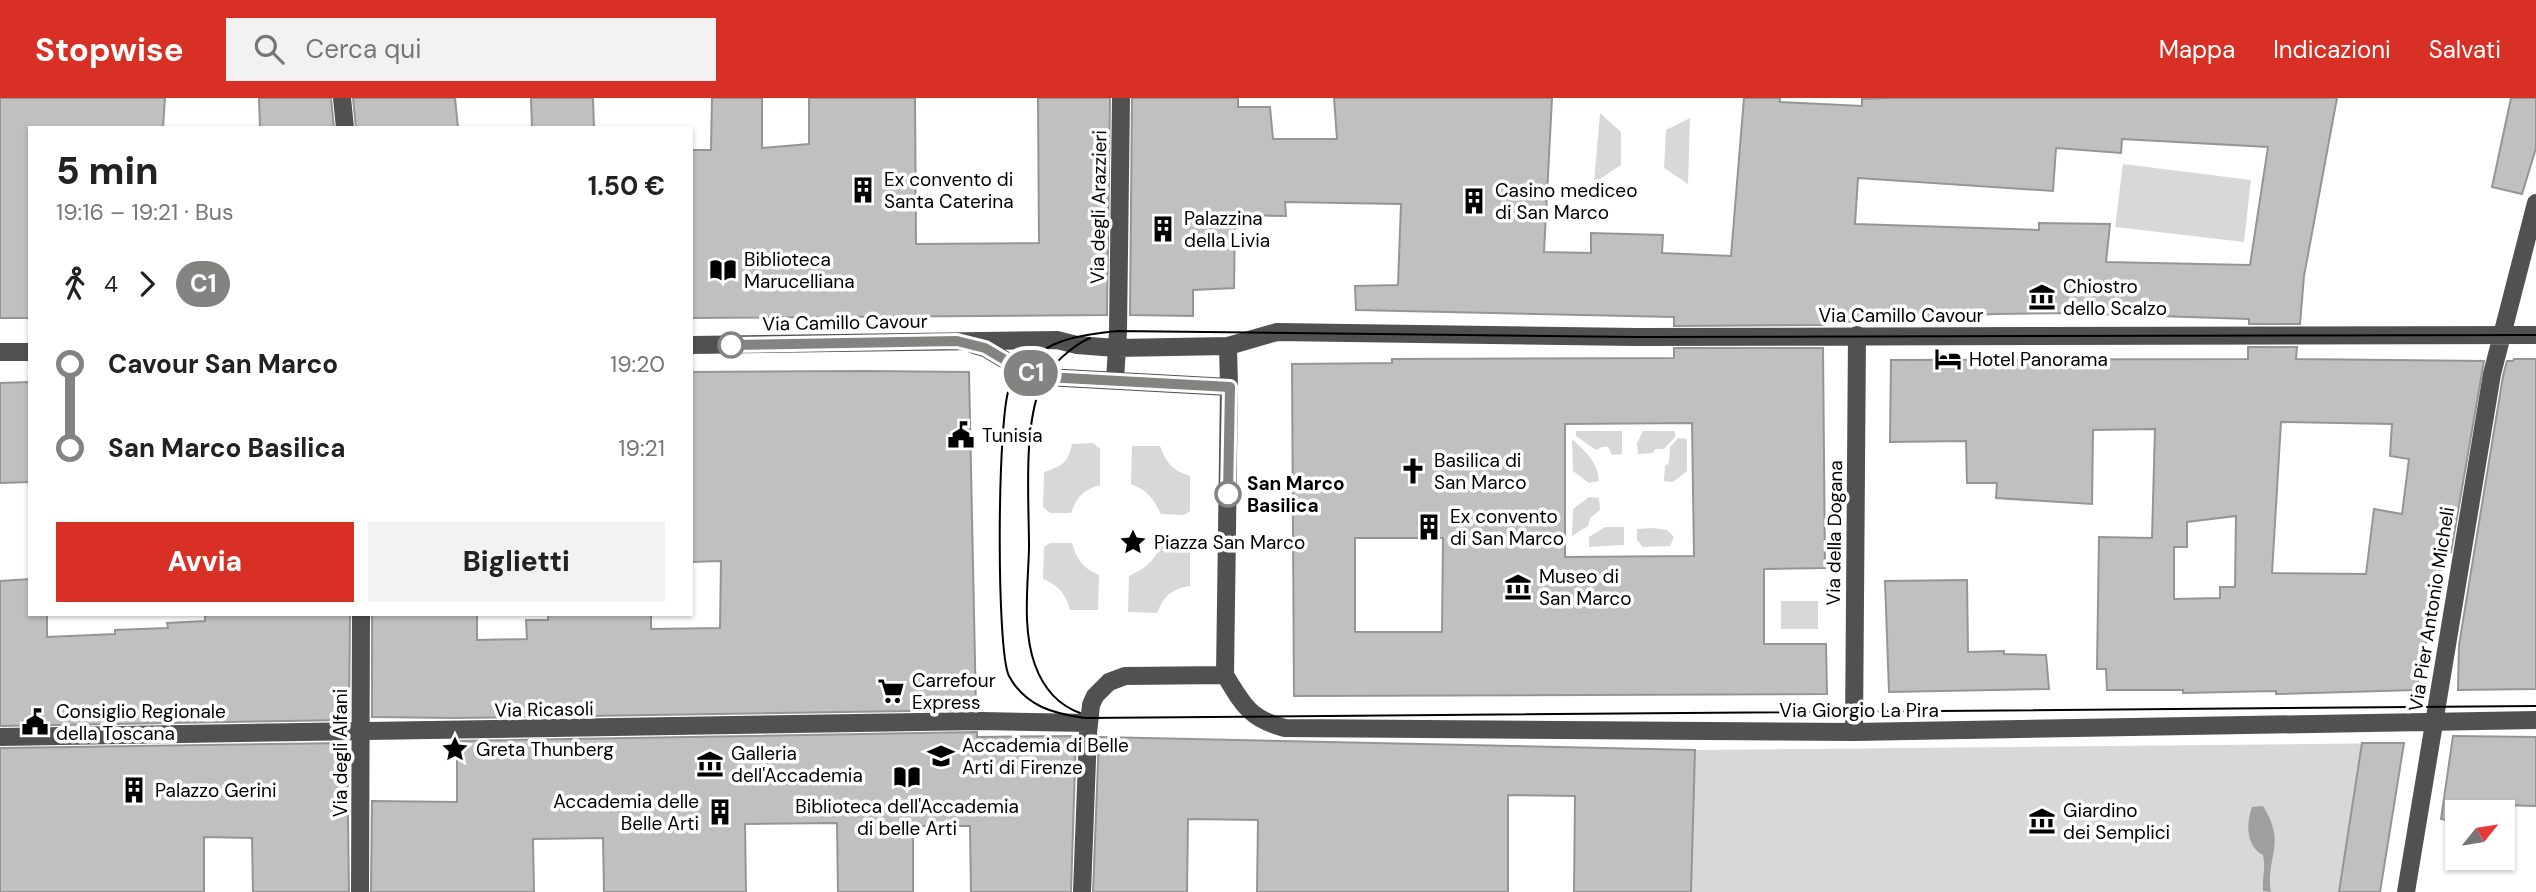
<!DOCTYPE html>
<html lang="it">
<meta charset="utf-8">
<style>
:root{--surface:#fff;--page:#f2f2f2;--text:#222;--muted:#767676;--accent:#d93025}
body{margin:0;font-family:"DM Sans",sans-serif;background:var(--page);color:var(--text);height:100vh;display:flex;flex-direction:column;font-size:26px;white-space:nowrap}
*{box-sizing:border-box;margin:0}
p{font-size:23px;color:var(--muted)}
.icon{flex:none;width:38px;height:38px;fill:none;stroke:currentColor;stroke-width:2;stroke-linecap:round;stroke-linejoin:round}
.map{position:relative;flex:1;overflow:hidden}
.sheet{position:absolute;left:28px;top:28px;width:665px;height:490px;display:flex;flex-direction:column;background:var(--surface);border-radius:0px;box-shadow:0 2px 5px #0004}
.sheet>*{flex:none}
.badge{padding:0 14px;border-radius:23px;font-size:24px;line-height:46px}
.needle{width:46px;rotate:60deg}
.fabs{position:absolute;left:2445px;top:702px;display:grid;gap:14px}
.fabs a{display:grid;place-items:center;width:70px;height:70px;border-radius:0px;background:var(--surface);box-shadow:0 2px 5px #0004;font-size:35px}
.map>.badge{position:absolute;translate:-50% -50%;box-shadow:0 0 0 4px #fff}
.legs{display:flex;align-items:center;gap:10px;height:77px;padding:0 28px;font-size:23px}
.legs p{margin-inline-start:auto}
.head{display:flex;align-items:center;justify-content:space-between;height:119px;padding:0 28px}
h1{font-size:38px;font-weight:800;line-height:52px}
.action{display:flex;gap:14px;margin-top:auto;padding:14px 28px}
.action a{flex:1;height:80px;border-radius:0px;background:var(--accent);color:#fff;font-size:28px;font-weight:800;line-height:80px;text-align:center}
.action a+a{background:var(--page);color:var(--text)}
ul{padding:0 28px;list-style:none}
li{display:flex;align-items:center;gap:24px;height:84px;font-size:26px}
li i{display:grid;place-items:center;width:10px;height:100%;margin:0 9px;background:currentColor}
li i::after{content:'';width:18px;height:18px;margin:-9px;border:5px solid;border-radius:50%;background:var(--surface)}
li p{margin-inline-start:auto}
li:first-child i{background:linear-gradient(#0000 50%,currentColor 0)}
li:last-child i{background:linear-gradient(currentColor 50%,#0000 0)}
header{display:flex;align-items:center;gap:42px;box-sizing:border-box;height:98px;padding:0 35px;background:var(--accent);color:#fff}
header strong{font-size:33px}
nav{display:flex;gap:38px;margin-inline-start:auto;font-size:24px}
.search{width:490px;height:63px;background:var(--page);display:flex;align-items:center;gap:18px;box-sizing:border-box;padding:0 24px;border-radius:0px;color:var(--muted);font-size:26px}
.map>svg:first-child{display:block}
</style>
<header>
<strong>Stopwise</strong>
<div class="search"><svg class="icon" aria-label="search" viewBox="0 0 24 24"><circle cx="10" cy="10" r="6"/><path d="M15 15l6 6"/></svg>Cerca qui</div>
<nav><a>Mappa</a><a>Indicazioni</a><a>Salvati</a></nav>
</header>
<div class="map">
<svg width="2536" height="794" viewBox="0 0 2536 794">
<rect width="100%" height="100%" fill="#fff"/>
<path fill="#d8d8d8" d="M1600 15 1621 34V67L1594 85Z
M1690 20 1688 86 1664 70 1666 32Z
M2123 66 2251 82 2244 144 2115 129Z
M1576 333H1622V356L1612 357 1608 349H1602L1596 352 1576 338Z
M1643 333H1674L1676 338 1664 351H1655L1653 355 1638 356 1637 345Z
M1678 340 1687 341V373L1673 384 1664 383 1665 368 1669 365 1670 349Z
M1572 341C1586 354 1598 364 1599 383L1589 385 1573 373Z
M1093 345 1100 351V387C1083 392 1077 399 1071 415H1050L1043 409 1044 374C1062 368 1068 365 1072 346Z
M1132 348H1160C1167 366 1172 372 1190 378V413L1184 417 1161 416C1153 400 1147 392 1131 386Z
M1589 399 1599 400 1600 412 1590 420 1588 428 1572 438 1573 411Z
M1605 429H1624V447L1589 449V439Z
M1653 430 1667 432 1674 439 1670 448 1643 449 1637 442V431Z
M1050 445H1072C1077 462 1083 470 1099 477L1098 512H1070C1065 495 1059 488 1043 481L1044 449Z
M1161 446H1190V488C1171 491 1164 498 1157 515L1128 514 1129 478C1146 470 1154 464 1161 446Z
M1781 503H1818V531H1781Z
M2404 645 2380 794H1691L1695 652Z"/>
<path fill="#9f9f9f" d="M2263 708C2287 747 2266 756 2271 794L2263 793C2262 781 2266 769 2263 757 2246 748 2246 726 2252 709Z"/>
<path fill="#c0c0c0" stroke="#959595" stroke-width="2" fill-rule="evenodd" d="M0 0H165L163 30H30V220H0Z
M259 0H331L334 30H260Z
M353 0H455L458 30H356Z
M531 0H593L594 30H532Z
M712 0H762V50L809 46V0H915L916 146 1039 145 1038 0H1110L1107 217 691 220V52H711Z
M1132 0H1238V9H1270L1273 41H1337L1334 0H1552L1544 154 1591 155V135L1663 137 1662 155 1731 158 1744 0H1780V4L1862 8V1L1887 0H2337L2304 178 2300 226H2249V221L2066 215 1995 216 1823 225V227L1674 228V219L1356 212 1355 188 1398 187 1401 106 1285 104 1286 118 1235 117 1234 190 1193 192V218L1130 217ZM2122 41 2268 49 2250 167 2106 164 2110 126 2039 125V132L1855 126 1858 80 2053 93 2056 50 2121 55Z
M2511 0H2536V50L2522 96 2492 89Z
M2248 249H2297L2296 261 2484 263 2451 454 2445 453 2416 592 2276 596V593L2183 595V592H2107L2106 571H2097L2099 439 2152 440 2155 331 2093 332 2092 406 1996 400 1997 385H1967L1966 343 1890 344 1891 262 2248 261ZM2281 324 2392 326 2390 358 2409 361 2402 416 2374 411 2366 476 2272 475ZM2236 418 2235 489H2220V500L2174 501V449H2187V424Z
M1674 250H1823L1825 470 1764 471V546H1826L1827 596 1294 598 1292 266 1392 265V261L1674 260ZM1692 325 1694 458 1565 459V326ZM1355 440H1443L1442 534H1355Z
M2514 261H2536V591L2458 592 2459 547 2503 278 2507 263H2513Z
M864 273 969 274 976 612 456 620 372 619V516H477V542L527 541 526 522H548V516H651V531L720 530 721 463 691 464V274Z
M30 284V384L0 385V285Z
M30 481V516H47V539L115 536V532L168 530 167 525 205 523V516H350L349 620 347 622 0 628V483Z
M1967 482 1968 554 2004 553V556L2046 557 2049 591 1889 594 1885 483Z
M977 634V639L1076 638 1071 794H971L970 728H913V794H838L837 725 745 726 746 794H604L603 740 533 741 534 794H371L372 703 457 704V643Z
M2453 638 2536 639V708L2502 707V714H2457V724L2441 721Z
M1099 639 1695 652 1691 794H1574L1575 698 1508 697V794H1257L1258 722 1188 721 1187 794H1093Z
M347 645 349 794H253L252 740 204 739V794H0V650Z
M2362 645H2404L2380 794H2339Z"/>
<g fill="none" stroke-linecap="round" stroke-linejoin="round">
<path stroke="#515151" stroke-width="18" d="M342 0 345 30
M691 247 1057 242 1077 247 1116 250 1228 248 1277 234 1636 239 2536 237
M974 247 985 250 1022 272 1046 279 1229 289
M1228 248 1229 289 1225 577C1243 607 1250 621 1285 630L1854 634 2536 622
M0 254H30
M1115 282 1118 233 1121 0
M1854 634 1857 237
M0 639 982 623 1089 625
M360 794 361 516
M1082 794 1088 635 1091 607 1095 598 1109 584 1125 578 1225 577
M2406 794 2492 276 2536 105"/>
<path stroke="#000" stroke-width="2" d="M2536 237 1636 239 1118 233C1073 237 1034 244 1010 288 997 314 996 553 1009 578 1025 608 1054 616 1085 620L2536 608
M1080 615C1058 607 1043 589 1035 567 1022 531 1028 488 1029 450 1029 402 1023 331 1041 287 1049 268 1072 248 1090 240"/>
</g>
<g fill="none" stroke-linecap="round" stroke-linejoin="round">
<g stroke="#fff" stroke-width="16">
<path id="line-1" d="M731 247 957 243 985 250 1022 272 1046 279 1230 289 1228 396"/>
</g>
<use href="#line-1" stroke="#838381" stroke-width="10"/>
</g>
<defs>
<g id="building-bare" transform="scale(2.1)"><path d="M-4-6H4V6H1V3H-1V6H-4ZM-2.5-4.3h1.7v1.8h-1.7ZM.8-4.3h1.7v1.8H.8ZM-2.5-1h1.7V.8h-1.7ZM.8-1h1.7V.8H.8Z" fill="#000" stroke="#fff" stroke-width="2.5" paint-order="stroke"/></g>
<g id="library-bare" transform="scale(2.1)"><path d="M-6-4Q-3-5.5-.7-3.5V5Q-3 3-6 4ZM6-4Q3-5.5 .7-3.5V5Q3 3 6 4Z" fill="#000" stroke="#fff" stroke-width="2.5" paint-order="stroke"/></g>
<g id="museum-bare" transform="scale(2.1)"><path d="M0-6L6-3V-2H-6V-3ZM-5-1h2V3h-2ZM-1-1h2V3h-2ZM3-1h2V3H3ZM-6 4H6V6H-6Z" fill="#000" stroke="#fff" stroke-width="2.5" paint-order="stroke"/></g>
<g id="hotel-bare" transform="scale(2.1)"><path d="M-6-4.5h1.5V1H6V5H4.5V3h-9V5H-6ZM-4 0a1.8 1.8 0 1 1 3.6 0ZM.5 0V-2.5h3Q6-2.5 6 0Z" fill="#000" stroke="#fff" stroke-width="2.5" paint-order="stroke"/></g>
<g id="civic-bare" transform="scale(2.1)"><path d="M-.6-6.5H3V-4.5H.6V-3L4-1V1h2V6H-6V1h2V-1L-.6-3ZM-1.2 2.5V6h2.4V2.5Z" fill="#000" stroke="#fff" stroke-width="2.5" paint-order="stroke"/></g>
<g id="church-bare" transform="scale(2.1)"><path d="M-1.2-6h2.4v3.5h3.3v2.4h-3.3V6h-2.4V-.1h-3.3v-2.4h3.3Z" fill="#000" stroke="#fff" stroke-width="2.5" paint-order="stroke"/></g>
<g id="sight-bare" transform="scale(2.1)"><path d="M0-6L1.8-2.2L6-1.7L2.9 1.2L3.7 5.4L0 3.3L-3.7 5.4L-2.9 1.2L-6-1.7L-1.8-2.2Z" fill="#000" stroke="#fff" stroke-width="2.5" paint-order="stroke"/></g>
<g id="supermarket-bare" transform="scale(2.1)"><path d="M-6-5.5h2.5l.6 2H6L4.5 2H-2.5L-4.4-4H-6ZM-1.5 3.2a1.3 1.3 0 1 0 .1 0ZM3 3.2a1.3 1.3 0 1 0 .1 0Z" fill="#000" stroke="#fff" stroke-width="2.5" paint-order="stroke"/></g>
<g id="university-bare" transform="scale(2.1)"><path d="M0-5L7-2L0 1L-7-2ZM-4 1L0 2.5L4 1V4Q0 6-4 4Z" fill="#000" stroke="#fff" stroke-width="2.5" paint-order="stroke"/></g>
</defs>
<g fill-rule="evenodd">
<use href="#building-bare" x="863" y="92"/>
<use href="#building-bare" x="1474" y="103"/>
<use href="#building-bare" x="1163" y="131"/>
<use href="#library-bare" x="723" y="172"/>
<use href="#museum-bare" x="2042" y="199"/>
<use href="#hotel-bare" x="1948" y="261"/>
<use href="#civic-bare" x="961" y="337"/>
<use href="#church-bare" x="1413" y="373"/>
<use href="#building-bare" x="1429" y="429"/>
<use href="#sight-bare" x="1133" y="444"/>
<use href="#museum-bare" x="1518" y="489"/>
<use href="#supermarket-bare" x="891" y="593"/>
<use href="#civic-bare" x="35" y="624"/>
<use href="#sight-bare" x="455" y="651"/>
<use href="#university-bare" x="941" y="658"/>
<use href="#museum-bare" x="710" y="666"/>
<use href="#library-bare" x="907" y="679"/>
<use href="#building-bare" x="134" y="692"/>
<use href="#building-bare" x="720" y="714"/>
<use href="#museum-bare" x="2042" y="723"/>
</g>
<g fill="#fff" stroke="#838381" stroke-width="3.5">
<circle cx="731" cy="247" r="12"/>
<circle cx="1228" cy="396" r="12"/>
</g>
<g text-anchor="middle" stroke-width="7" stroke-linejoin="round" paint-order="stroke">
<g font-size="19" fill="#000" stroke="#fff" text-anchor="start">
<text x="884" y="88">Ex convento di<tspan x="884" dy="22">Santa Caterina</tspan></text>
<text x="1495" y="99">Casino mediceo<tspan x="1495" dy="22">di San Marco</tspan></text>
<text x="1184" y="127">Palazzina<tspan x="1184" dy="22">della Livia</tspan></text>
<text x="744" y="168">Biblioteca<tspan x="744" dy="22">Marucelliana</tspan></text>
<text x="2063" y="195">Chiostro<tspan x="2063" dy="22">dello Scalzo</tspan></text>
<text x="1969" y="268">Hotel Panorama</text>
<text x="982" y="344">Tunisia</text>
<text x="1434" y="369">Basilica di<tspan x="1434" dy="22">San Marco</tspan></text>
<text x="1450" y="425">Ex convento<tspan x="1450" dy="22">di San Marco</tspan></text>
<text x="1154" y="451">Piazza San Marco</text>
<text x="1539" y="485">Museo di<tspan x="1539" dy="22">San Marco</tspan></text>
<text x="912" y="589">Carrefour<tspan x="912" dy="22">Express</tspan></text>
<text x="56" y="620">Consiglio Regionale<tspan x="56" dy="22">della Toscana</tspan></text>
<text x="962" y="654">Accademia di Belle<tspan x="962" dy="22">Arti di Firenze</tspan></text>
<text x="476" y="658">Greta Thunberg</text>
<text x="731" y="662">Galleria<tspan x="731" dy="22">dell'Accademia</tspan></text>
<text x="155" y="699">Palazzo Gerini</text>
<text x="699" y="710" text-anchor="end">Accademia delle<tspan x="699" dy="22">Belle Arti</tspan></text>
<text x="907" y="715" text-anchor="middle">Biblioteca dell'Accademia<tspan x="907" dy="22">di belle Arti</tspan></text>
<text x="2063" y="719">Giardino<tspan x="2063" dy="22">dei Semplici</tspan></text>
</g>
<g font-size="19" fill="#000" stroke="#fff">
<text transform="translate(1098 109) rotate(-89)" y="7">Via degli Arazzieri</text>
<text x="1901" y="224">Via Camillo Cavour</text>
<text transform="translate(845 224) rotate(-1)" y="7">Via Camillo Cavour</text>
<text transform="translate(1834 435) rotate(-89)" y="7">Via della Dogana</text>
<text transform="translate(2431 511) rotate(-81)" y="7">Via Pier Antonio Micheli</text>
<text transform="translate(544 611) rotate(-1)" y="7">Via Ricasoli</text>
<text x="1859" y="619">Via Giorgio La Pira</text>
<text transform="translate(340 655) rotate(-90)" y="7">Via degli Alfani</text>
</g>
<g font-size="19" font-weight="bold" fill="#000" stroke="#fff" text-anchor="start">
<text x="1247" y="392">San Marco<tspan x="1247" dy="22">Basilica</tspan></text>
</g>
</g>
</svg>
<div class="fabs">
<a><svg class="needle" viewBox="-14 -14 28 28"><path d="M0-13l5 13h-10z" fill="#e53935"/><path d="M0 13l5-13h-10z" fill="#767676"/></svg></a>
</div>
<b class="badge" style="left:1031px;top:275px;background:#838381;color:#fff">C1</b>
<section class="sheet">
<div class="head"><div><h1>5 min</h1><p>19:16 – 19:21 · Bus</p></div><b>1.50 €</b></div>
<div class="legs"><svg class="icon" aria-label="walk" viewBox="0 0 24 24"><circle cx="13" cy="4" r="2"/><path d="M13 8l-2 6 4 7M11 14l-3 7M7 12l3-4h3l4 4"/></svg>4<svg class="icon" aria-label="forward" viewBox="0 0 24 24"><path d="M9 5l7 7-7 7"/></svg><b class="badge" style="background:#838381;color:#fff">C1</b></div>
<ul>
<li><i style="color:#838381"></i><b>Cavour San Marco</b><p>19:20</p></li>
<li><i style="color:#838381"></i><b>San Marco Basilica</b><p>19:21</p></li>
</ul>
<div class="action"><a>Avvia</a><a>Biglietti</a></div>
</section>
</div>
